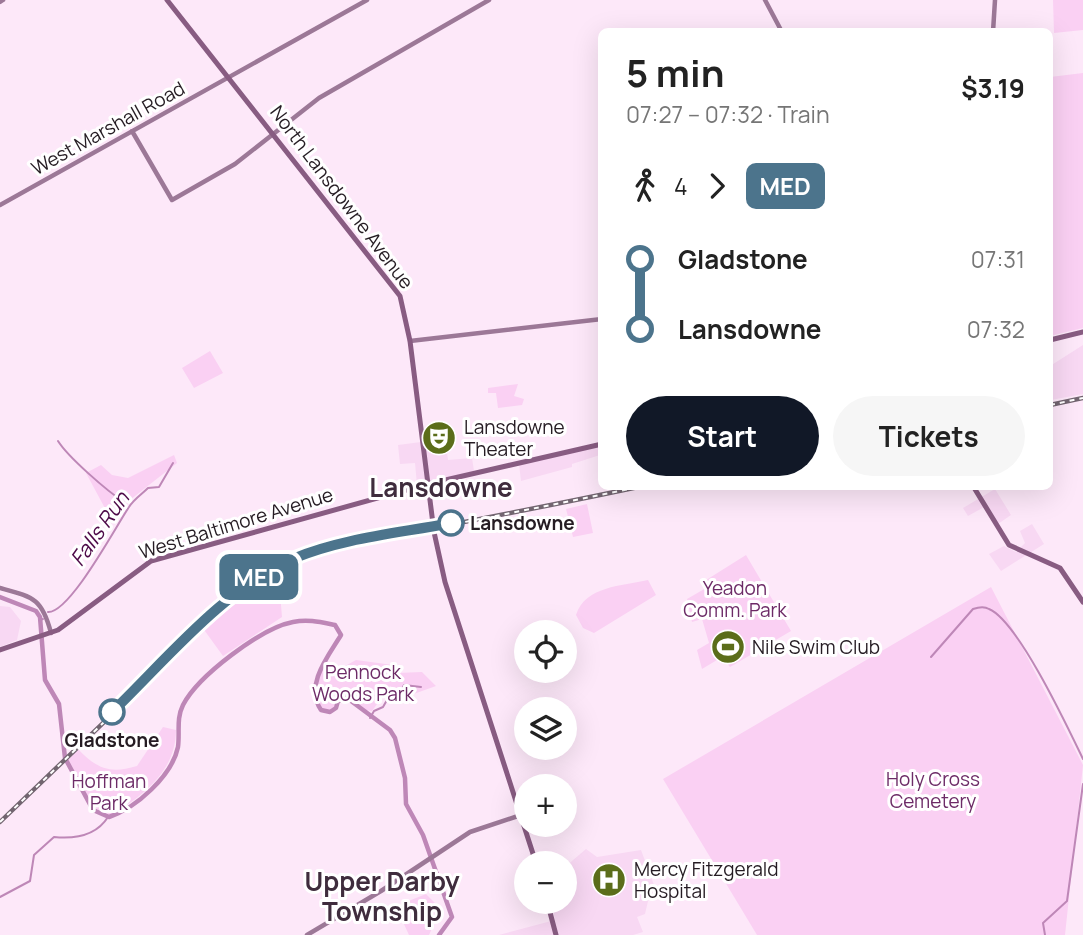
<!DOCTYPE html>
<meta charset="utf-8">
<style>
:root{--surface:#fff;--page:#f6f6f6;--text:#222;--muted:#767676;--accent:#111827}
body{margin:0;font-family:Manrope,sans-serif;background:var(--page);color:var(--text);height:100vh;display:flex;flex-direction:column;font-size:26px;white-space:nowrap}
*{box-sizing:border-box;margin:0}
p{font-size:23px;color:var(--muted)}
.icon{flex:none;width:38px;height:38px;fill:none;stroke:currentColor;stroke-width:2;stroke-linecap:round;stroke-linejoin:round}
.map{position:relative;flex:1;overflow:hidden}
.side{position:absolute;left:598px;top:28px;width:455px;height:462px;display:flex;flex-direction:column;background:var(--surface);border-radius:10px;box-shadow:0 7px 28px #0002}
.side>*{flex:none}
.badge{padding:0 14px;border-radius:10px;font-size:24px;line-height:46px}
.fabs{position:absolute;left:514px;top:620px;display:grid;gap:14px}
.fabs a{display:grid;place-items:center;width:63px;height:63px;border-radius:50%;background:var(--surface);box-shadow:0 7px 28px #0002;font-size:35px}
.map>.badge{position:absolute;translate:-50% -50%;box-shadow:0 0 0 4px #fff}
.legs{display:flex;align-items:center;gap:10px;height:77px;padding:0 28px;font-size:23px}
.legs p{margin-inline-start:auto}
.summary{display:flex;align-items:center;justify-content:space-between;height:119px;padding:0 28px}
h1{font-size:38px;font-weight:700;line-height:52px}
.primary-button{display:flex;gap:14px;margin-top:auto;padding:14px 28px}
.primary-button a{flex:1;height:80px;border-radius:42px;background:var(--accent);color:#fff;font-size:28px;font-weight:700;line-height:80px;text-align:center}
.primary-button a+a{background:var(--page);color:var(--text)}
ul{padding:0 28px;list-style:none}
li{display:flex;align-items:center;gap:24px;height:70px;font-size:26px}
li i{display:grid;place-items:center;width:10px;height:100%;margin:0 9px;background:currentColor}
li i::after{content:'';width:18px;height:18px;margin:-9px;border:5px solid;border-radius:50%;background:var(--surface)}
li p{margin-inline-start:auto}
li:first-child i{background:linear-gradient(#0000 50%,currentColor 0)}
li:last-child i{background:linear-gradient(currentColor 50%,#0000 0)}
.map>svg:first-child{display:block}
</style>
<div class="map">
<svg width="1083" height="935" viewBox="0 0 1083 935">
<rect width="100%" height="100%" fill="#fde8f9"/>
<path fill="#f8d8f3" d="M1083 345V394L1051 400 1050 366Z
M421 442 422 446 446 444 448 460 472 458 474 471 417 485 415 463 400 464 398 445Z
M602 445V461L600 455 572 464V467L521 481 519 464Z
M995 489 1011 515 998 524 986 506 968 516 963 508Z
M1032 524 1044 544 1001 571 989 554 1004 546 1016 552 1025 543 1020 531Z
M0 606 10 607 21 621 17 640 0 647Z
M586 849 597 857 641 850 657 893 649 897 645 914 637 917 643 932 633 935H499L555 920 551 901H565V867Z"/>
<path fill="#fad0f3" d="M1053 0H1083V30L1054 33Z
M1083 73V328L1050 336V77Z
M210 351 223 373 194 388 182 368Z
M518 384 514 396 524 399 522 405 498 408 496 393H488V388Z
M174 455 177 463 130 500 114 525 86 473 101 465 112 475 128 478Z
M587 504 593 533 573 537 566 509Z
M746 555 791 631 730 667 722 657 702 669 697 650 709 643 702 619 692 622 687 599 706 588 703 582Z
M278 568 282 617 223 656 202 627 247 587Z
M648 580 656 595 594 633 583 628 576 615C585 586 622 586 648 580Z
M991 587 1083 765 1065 935H757L663 779Z
M325 658 336 671 356 660 393 665 397 673 422 672 436 686 408 696 390 686 372 711 359 709 345 698 338 701 334 711H325L319 707 316 687Z
M163 727 176 730C176 771 143 796 111 815L94 808 68 760 78 749C97 769 110 774 137 766Z
M426 894 437 905V917L429 935H409L403 922 406 902Z"/>
<g fill="none" stroke-linecap="round" stroke-linejoin="round">
<path stroke="#be87b7" stroke-width="2" d="M58 441C68 457 107 491 124 502
M48 612C70 613 116 526 129 507 134 499 142 494 148 488L159 487 173 463
M40 620 43 619
M931 657 973 609C979 607 984 606 989 609 1018 621 1068 728 1083 759
M370 718 374 711 383 707 391 693 402 689 404 685 421 687
M0 897 30 881 34 855 54 837C74 839 96 836 108 817
M1045 935 1043 923 1067 901 1083 784"/>
<path stroke="#be87b7" stroke-width="4.5" d="M0 597 36 611 40 617 45 680 59 704 65 758 93 810 109 817C136 808 172 776 178 747 180 732 176 719 183 705 198 676 261 628 293 622 308 619 320 622 335 625L341 635C329 655 304 685 321 710L330 712 336 708 338 701 347 698 390 730 395 738 405 778 406 804 423 835 452 917 439 935"/>
<path stroke="#9c7897" stroke-width="4.5" d="M765 0 782 32
M0 2 3 0
M993 32 995 0
M132 131 172 200 235 164 319 98 489 0
M0 205 367 0
M410 341 602 319
M0 588C33 597 42 598 51 633
M307 935 381 891 470 832 521 815"/>
<path stroke="#885c82" stroke-width="5" d="M167 0 400 296 410 341 433 524
M1050 340 1083 332
M973 486 1009 545 1060 568 1083 602
M434 532 445 582 536 863
M0 650 58 630 151 561 428 484 602 444
M547 901 556 935"/>
<g stroke="#726570" stroke-width="4.5">
<path id="rail" d="M1050 405 1083 398
M0 822 227 604C289 549 366 542 444 526 511 513 577 500 643 486"/>
</g>
<use href="#rail" stroke="#fff" stroke-width="2" stroke-dasharray="5" stroke-linecap="butt"/>
<path stroke="#885c82" stroke-width="5" d="M433 524 434 532"/>
</g>
<g fill="none" stroke-linecap="round" stroke-linejoin="round">
<g stroke="#fff" stroke-width="16">
<path id="line-1" d="M112 712C166 660 224 588 295 558 343 538 400 533 451 523"/>
</g>
<use href="#line-1" stroke="#4c748c" stroke-width="10"/>
</g>
<defs>
<g id="theatre-disc" transform="scale(1.75)"><circle r="9.5" fill="#5b6d1a" stroke="#fff"/><path d="M-5-5.5Q0-4 5-5.5V0Q5 5 0 6Q-5 5-5 0ZM-3.3-2.5H-1v1.5H-3.3ZM1-2.5H3.3v1.5H1ZM-2.8 1Q0 5.5 2.8 1Z" fill="#fff"/></g>
<g id="stadium-disc" transform="scale(1.75)"><circle r="9.5" fill="#5b6d1a" stroke="#fff"/><path d="M0-5a6.5 5 0 1 0 0 10a6.5 5 0 1 0 0-10ZM-3.5-1.8h7v3.6h-7Z" fill="#fff"/></g>
<g id="hospital-disc" transform="scale(1.75)"><circle r="9.5" fill="#5b6d1a" stroke="#fff"/><path d="M-5-5h3v3.5h4V-5h3V5h-3V1.5h-4V5h-3Z" fill="#fff"/></g>
</defs>
<g fill-rule="evenodd">
<use href="#theatre-disc" x="439" y="438"/>
<use href="#stadium-disc" x="728" y="647"/>
<use href="#hospital-disc" x="609" y="880"/>
</g>
<g fill="#fff" stroke="#4c748c" stroke-width="3.5">
<circle cx="451" cy="523" r="12"/>
<circle cx="112" cy="712" r="12"/>
</g>
<g text-anchor="middle" stroke-width="6" stroke-linejoin="round" paint-order="stroke">
<g font-size="19" fill="#251c23" stroke="#fff">
<text transform="translate(108 128) rotate(-29)" y="7">West Marshall Road</text>
<text transform="translate(342 197) rotate(53)" y="7">North Lansdowne Avenue</text>
<text transform="translate(236 523) rotate(-17)" y="7">West Baltimore Avenue</text>
</g>
<g font-size="19" fill="#251c23" stroke="#fff" text-anchor="start">
<text x="464" y="434">Lansdowne<tspan x="464" dy="22">Theater</tspan></text>
<text x="752" y="654">Nile Swim Club</text>
<text x="634" y="876">Mercy Fitzgerald<tspan x="634" dy="22">Hospital</tspan></text>
</g>
<g font-size="19" font-weight="bold" fill="#251c23" stroke="#fff" text-anchor="start">
<text x="470" y="530">Lansdowne</text>
<text x="112" y="747" text-anchor="middle">Gladstone</text>
</g>
<g font-size="19" fill="#6d2b67" stroke="#fff">
<text x="735" y="595">Yeadon<tspan x="735" dy="22">Comm. Park</tspan></text>
<text x="363" y="679">Pennock<tspan x="363" dy="22">Woods Park</tspan></text>
<text x="933" y="786">Holy Cross<tspan x="933" dy="22">Cemetery</tspan></text>
<text x="109" y="788">Hoffman<tspan x="109" dy="22">Park</tspan></text>
</g>
<g font-size="21" font-style="italic" fill="#4d0948" stroke="#fff">
<text transform="translate(100 529) rotate(-55)" y="7">Falls Run</text>
</g>
<g font-size="26" font-weight="bold" fill="#3f2c3d" stroke="#fff">
<text x="441" y="497">Lansdowne</text>
<text x="382" y="891">Upper Darby<tspan x="382" dy="30">Township</tspan></text>
</g>
</g>
</svg>
<div class="fabs">
<a><svg class="icon" aria-label="locate" viewBox="0 0 24 24"><circle cx="12" cy="12" r="6"/><path d="M12 2v4M12 18v4M2 12h4M18 12h4"/></svg></a>
<a><svg class="icon" aria-label="layers" viewBox="0 0 24 24"><path d="M12 4l9 5-9 5-9-5zM3 14l9 5 9-5"/></svg></a>
<a>+</a>
<a>−</a>
</div>
<b class="badge" style="left:259px;top:577px;background:#4c748c;color:#fff">MED</b>
<section class="side">
<div class="summary"><div><h1>5 min</h1><p>07:27 – 07:32 · Train</p></div><b>$3.19</b></div>
<div class="legs"><svg class="icon" aria-label="walk" viewBox="0 0 24 24"><circle cx="13" cy="4" r="2"/><path d="M13 8l-2 6 4 7M11 14l-3 7M7 12l3-4h3l4 4"/></svg>4<svg class="icon" aria-label="forward" viewBox="0 0 24 24"><path d="M9 5l7 7-7 7"/></svg><b class="badge" style="background:#4c748c;color:#fff">MED</b></div>
<ul>
<li><i style="color:#4c748c"></i><b>Gladstone</b><p>07:31</p></li>
<li><i style="color:#4c748c"></i><b>Lansdowne</b><p>07:32</p></li>
</ul>
<div class="primary-button"><a>Start</a><a>Tickets</a></div>
</section>
</div>
